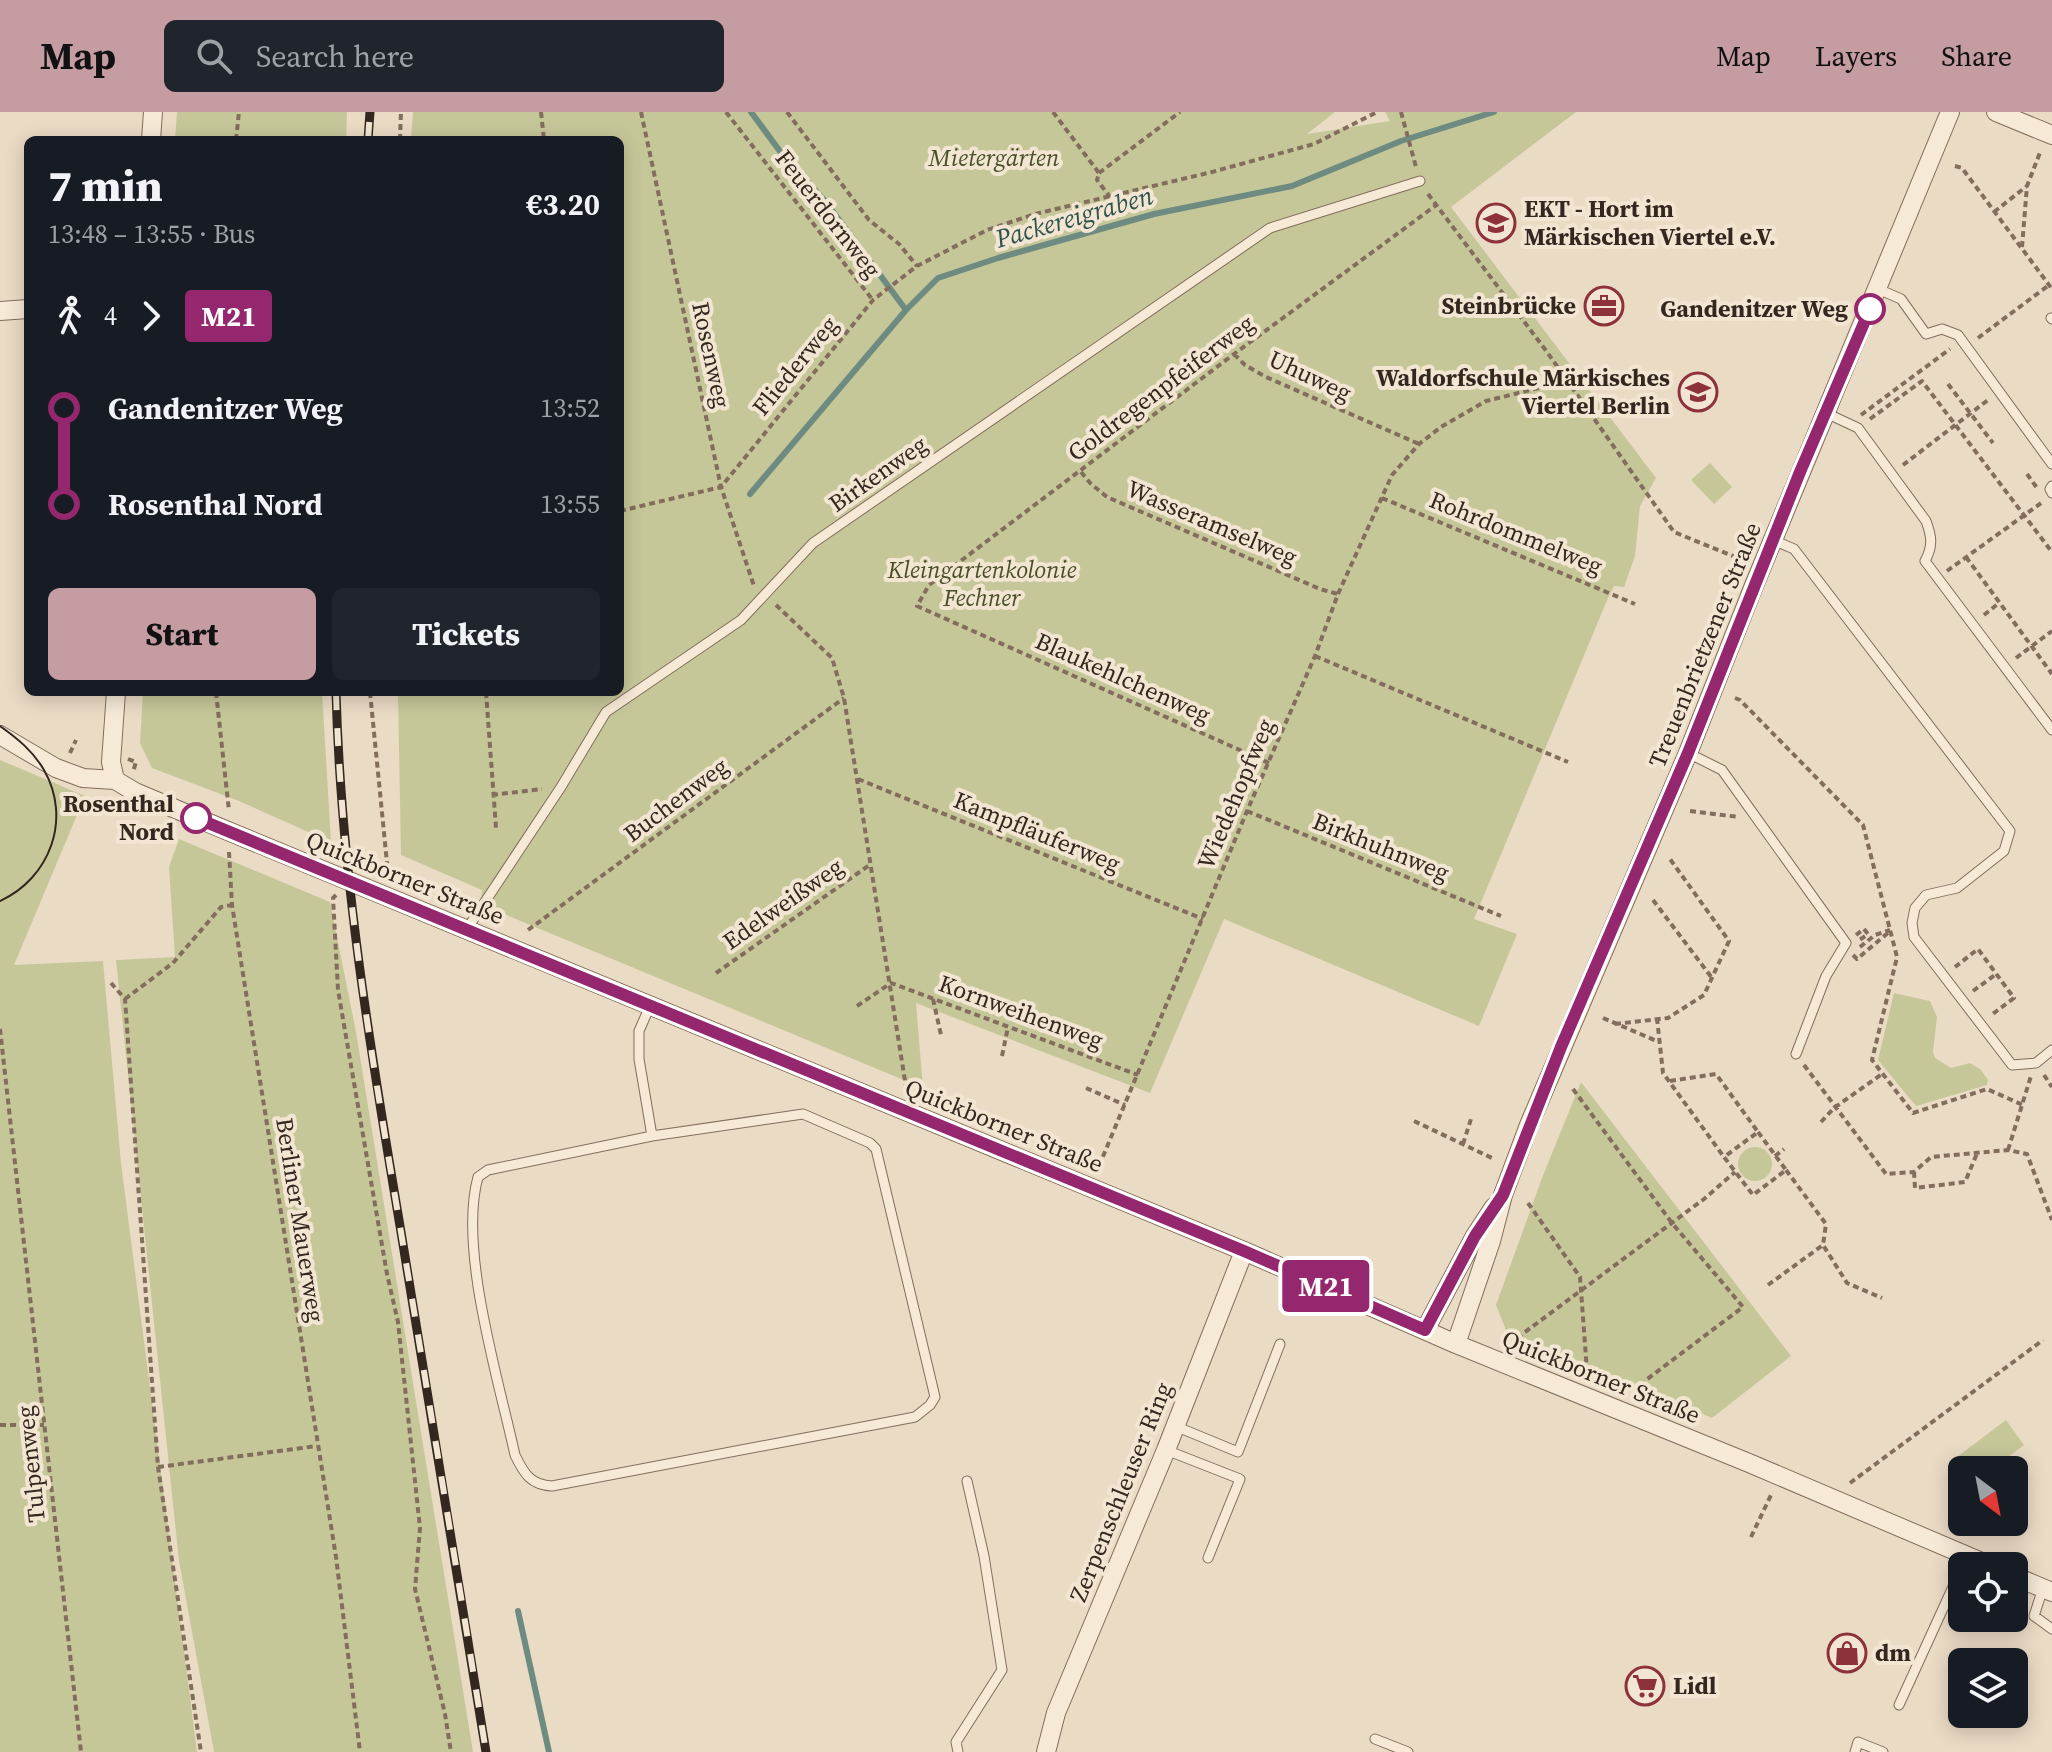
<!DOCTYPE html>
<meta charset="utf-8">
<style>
:root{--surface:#171b24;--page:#20242c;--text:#f1f3f6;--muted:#9ea1a6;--accent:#c49ca2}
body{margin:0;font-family:"Source Serif 4",serif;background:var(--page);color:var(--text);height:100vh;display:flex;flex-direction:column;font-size:30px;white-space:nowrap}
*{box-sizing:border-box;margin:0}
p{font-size:26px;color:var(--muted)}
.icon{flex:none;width:44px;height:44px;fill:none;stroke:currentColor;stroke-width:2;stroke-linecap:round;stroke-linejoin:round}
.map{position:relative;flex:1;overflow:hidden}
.details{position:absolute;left:24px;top:24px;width:600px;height:560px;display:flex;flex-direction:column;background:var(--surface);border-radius:12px;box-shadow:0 4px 20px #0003}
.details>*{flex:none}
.badge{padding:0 16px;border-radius:6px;font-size:28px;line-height:52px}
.needle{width:52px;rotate:148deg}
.fabs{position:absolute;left:1948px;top:1344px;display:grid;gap:16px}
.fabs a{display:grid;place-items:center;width:80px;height:80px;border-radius:12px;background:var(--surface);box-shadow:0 4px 20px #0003;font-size:40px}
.map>.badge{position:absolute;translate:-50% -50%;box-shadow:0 0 0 4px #fff}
.legs{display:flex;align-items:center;gap:12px;height:88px;padding:0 24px;font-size:26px}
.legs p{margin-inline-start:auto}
.head{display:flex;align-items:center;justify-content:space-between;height:136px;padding:0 24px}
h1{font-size:44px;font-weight:800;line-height:60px}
.button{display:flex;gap:16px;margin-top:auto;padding:16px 24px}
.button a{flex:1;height:92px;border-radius:12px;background:var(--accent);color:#111;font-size:32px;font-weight:800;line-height:92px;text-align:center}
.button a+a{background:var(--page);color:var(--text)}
ul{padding:0 24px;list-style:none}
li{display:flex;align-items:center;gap:28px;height:96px;font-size:30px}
li i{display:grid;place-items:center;width:12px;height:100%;margin:0 10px;background:currentColor}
li i::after{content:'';width:20px;height:20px;margin:-10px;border:6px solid;border-radius:50%;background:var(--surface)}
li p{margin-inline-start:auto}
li:first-child i{background:linear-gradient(#0000 50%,currentColor 0)}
li:last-child i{background:linear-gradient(currentColor 50%,#0000 0)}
header{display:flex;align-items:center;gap:48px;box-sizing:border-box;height:112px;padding:0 40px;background:var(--accent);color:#111}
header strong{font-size:38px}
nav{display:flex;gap:44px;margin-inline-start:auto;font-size:28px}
.search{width:560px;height:72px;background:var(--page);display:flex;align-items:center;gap:20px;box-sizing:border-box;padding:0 28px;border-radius:12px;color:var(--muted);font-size:30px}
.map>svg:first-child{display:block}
</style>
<header>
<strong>Map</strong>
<div class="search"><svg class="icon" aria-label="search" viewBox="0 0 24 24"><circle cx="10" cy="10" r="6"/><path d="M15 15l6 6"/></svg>Search here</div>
<nav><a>Map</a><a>Layers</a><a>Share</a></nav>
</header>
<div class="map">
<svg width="2052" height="1640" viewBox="0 0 2052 1640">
<rect width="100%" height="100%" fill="#eadbc4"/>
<path fill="#c6c799" d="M177 0H347L346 28H175Z
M413 0H1335L1307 22 1390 9 1385 0H1576L1451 95 1656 366 1640 394 1635 444 1624 475 1614 474 1608 486 1474 807 1517 822 1479 914 1224 807 1150 981 916 891 923 976 480 792 482 778 401 743 398 580H620V28H411Z
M1710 351 1732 375 1714 392 1691 368Z
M143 580H322L331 730 239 689 152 656 140 631Z
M0 648 85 684 14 853 103 849 121 1051 197 1640H0Z
M179 727 330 790 356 920 473 1640H214L179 1449 116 848 175 845 169 755Z
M1894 881 1930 889 1937 905 1933 940 1935 946 1951 956 1970 951 1981 958 1988 968 1987 973 1916 994 1878 948Z
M1581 970 1791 1244 1712 1306 1506 1218 1496 1193 1542 1066Z
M1738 1052a17 17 0 1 1 34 0a17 17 0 1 1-34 0Z
M2006 1308 2024 1333 1991 1358 1962 1360 1953 1348Z"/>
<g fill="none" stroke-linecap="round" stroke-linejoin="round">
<path stroke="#6d8b80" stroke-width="6" d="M751 0 782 42 825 89 906 198
M750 382 906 198 938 166 998 146 1154 102 1292 74 1401 29 1494 0
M518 1499 549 1640"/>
<g stroke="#836d5c" stroke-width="11">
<path id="service" d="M1878 177 1901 187 1926 222 1942 217 1958 223 2052 352
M2051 206 2052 207
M1826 301 1858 316 1926 409C1932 425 1933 434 1925 449L2052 618
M2052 374 2050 377 2052 381
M1773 428 1794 437 2010 719 2004 739 1957 776 1926 783 1915 796 1912 811 1914 825 2012 953 2036 951 2052 938
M1688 641 1722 658 1846 831 1826 864 1796 942
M467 817 561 675 606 600 741 508 813 431 1270 116 1420 69
M650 894 639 919V947L652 1024 488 1058 478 1065C458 1137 499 1269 515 1343 524 1362 531 1373 552 1374L915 1305 930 1293 935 1285 876 1037 870 1031 803 1002 652 1024
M1175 1314 1238 1340 1280 1232
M1166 1338 1240 1367 1208 1446
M2043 1476 2034 1504 2052 1517
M1899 1593 1967 1444
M1375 1627 1408 1640
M958 1640 956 1630 1002 1558 984 1444 967 1369
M1855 1640 1858 1630 1883 1640"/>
</g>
<g stroke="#836d5c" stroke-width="20">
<path id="minor" d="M1996 0 2052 23
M151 28 153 0
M0 199 28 197
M0 623 56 656 83 666 115 668 135 680 228 719 1244 1139 1456 1232 1749 1351 1991 1454
M115 668 111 650 116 580
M1425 1218 1475 1124 1494 1095
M1456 1232 1491 1129 1503 1083 1529 1013 1688 641 1753 476 1950 0
M2014 1464 2052 1480
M1046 1640 1056 1601 1166 1338 1244 1139"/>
</g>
<path stroke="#836d5c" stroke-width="4" stroke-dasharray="6 4" stroke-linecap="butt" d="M541 0 544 28
M641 0 721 375 754 474
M726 0 872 187
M787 0 869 108 899 132 917 154
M1053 0 1099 61 1097 68 1110 85
M1401 0 1416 55
M236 28 239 0
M400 28 401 0
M1955 54 1962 56 2052 177
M1099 61 1180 0
M1428 82 1547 240 1674 420 1745 449
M1994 100 2027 74
M2022 135 2027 74 2041 38
M1978 226 2049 173
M1234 242 1245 253 1266 265 1419 332
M1948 272 1993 331
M1861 303 1950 237
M1870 307 1922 269 2052 440
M1903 353 1988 288
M1081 360 1091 372 1107 385 1320 477 1338 482
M2027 362 2037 376
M1382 386 1635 492
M620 399 721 375 873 188 917 154 987 118 1035 102 1212 60 1314 32 1377 0
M1966 445 2052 562
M1947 459 2044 389
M776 493 832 546 844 586 906 975
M1984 503 1999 491
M1315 544 1568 650
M2016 546 2052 519
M216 580 229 699
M370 580 387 751 383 764
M486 580 496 716
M1735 586 1740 588 1863 713 1897 845 1872 948 1913 1001 1987 977 2023 993
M70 641 76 628
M128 647 136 650 133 660
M1269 651 917 494 929 473 1234 242 1435 94
M858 667 1203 807
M492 683 542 677
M1247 699 1501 804
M1690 699 1739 705
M229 740 232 793 336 1445 360 1640
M336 783 333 786 338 878 387 1162 398 1210 420 1416 415 1477 445 1602 451 1640
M1653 788 1712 866
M528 818 844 586
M1856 823 1864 817 1868 822 1858 829
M1860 835 1875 823 1890 818
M1853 843 1857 847 1889 820
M1955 855 1978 837 2014 886 1990 904
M716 861 871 752
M111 871 125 887 158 1355 201 1640
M1973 879 1995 863
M125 887 173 851 221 795 232 793
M933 887 941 923
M857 894 891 871 1138 963
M1603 906 1659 930
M1657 906 1663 961 1724 1045
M1615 912 1668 906 1704 883 1729 829 1670 747
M0 917 81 1640
M1002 944 1008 915
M1804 953 1886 1062 1914 1060 1931 1045 2008 1038 2027 1042 2052 1108
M2044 963 2052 975
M1670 969 1716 962 1758 1020
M1086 976 1125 993
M1573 977 1672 1111 1743 1195 1646 1268 1638 1279
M1414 1009 1492 1046
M1821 1010 1834 996 1882 962
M1758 1020 1786 1058 1753 1083 1724 1045Z
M1463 1032 1471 1007
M2008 1038 2031 964
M1775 1044 1784 1037
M1099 1054 1247 699 1315 544 1338 482 1392 363 1419 332 1441 315 1486 289 1567 269
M1786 1058 1826 1112 1823 1133 1847 1171 1882 1186
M1914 1060 1915 1076 1965 1070 1978 1039
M1528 1091 1580 1165 1587 1259
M1768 1173 1823 1133
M1517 1226 1704 1087 1735 1060
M0 1313H44
M158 1355 317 1334
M1850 1371 2043 1228
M1751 1425 1772 1381"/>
<use href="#service" stroke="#f6e9d6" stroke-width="9"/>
<use href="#minor" stroke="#f6e9d6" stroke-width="18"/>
<path stroke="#34271f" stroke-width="2" d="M0 614C17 626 33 639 44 658 72 707 50 766 0 789"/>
<g stroke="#34271f" stroke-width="9">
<path id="rail" d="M368 28 370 0
M336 580C341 761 370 936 400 1114 429 1290 458 1465 486 1640"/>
</g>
<use href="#rail" stroke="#f2e6d3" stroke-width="6" stroke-dasharray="18" stroke-linecap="butt"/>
</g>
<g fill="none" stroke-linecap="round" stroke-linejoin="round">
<g stroke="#fff" stroke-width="18">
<path id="line-1" d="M196 706 1244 1139 1425 1218 1475 1124 1503 1083 1561 935 1688 641 1800 360 1870 197"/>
</g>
<use href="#line-1" stroke="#95276e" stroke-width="12"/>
</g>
<defs>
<g id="school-ring" transform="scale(2)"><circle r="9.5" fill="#f2e6d3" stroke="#8d313b" stroke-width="1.5"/><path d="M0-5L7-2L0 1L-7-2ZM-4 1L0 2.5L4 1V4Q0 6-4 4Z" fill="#8d313b"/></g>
<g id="office-ring" transform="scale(2)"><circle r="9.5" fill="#f2e6d3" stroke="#8d313b" stroke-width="1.5"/><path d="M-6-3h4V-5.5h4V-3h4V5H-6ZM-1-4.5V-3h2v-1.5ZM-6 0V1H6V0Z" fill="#8d313b"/></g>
<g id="shop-ring" transform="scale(2)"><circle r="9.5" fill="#f2e6d3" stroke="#8d313b" stroke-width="1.5"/><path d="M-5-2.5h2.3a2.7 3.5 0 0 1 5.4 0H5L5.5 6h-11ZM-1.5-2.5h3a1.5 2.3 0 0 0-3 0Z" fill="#8d313b"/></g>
<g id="supermarket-ring" transform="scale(2)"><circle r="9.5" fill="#f2e6d3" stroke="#8d313b" stroke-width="1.5"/><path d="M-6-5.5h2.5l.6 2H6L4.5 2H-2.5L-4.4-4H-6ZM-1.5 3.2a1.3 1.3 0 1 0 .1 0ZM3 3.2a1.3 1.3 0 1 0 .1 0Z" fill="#8d313b"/></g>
</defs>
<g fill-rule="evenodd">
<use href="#school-ring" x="1496" y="111"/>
<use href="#office-ring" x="1604" y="194"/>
<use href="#school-ring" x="1698" y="280"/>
<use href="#shop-ring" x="1847" y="1541"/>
<use href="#supermarket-ring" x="1645" y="1574"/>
</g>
<g fill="#fff" stroke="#95276e" stroke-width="4">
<circle cx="1870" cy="197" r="14"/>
<circle cx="196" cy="706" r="14"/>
</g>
<g text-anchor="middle" stroke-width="8" stroke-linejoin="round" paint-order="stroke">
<g font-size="24" font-style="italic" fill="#494f27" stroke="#f2e6d3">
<text x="994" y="54">Mietergärten</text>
<text x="982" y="466">Kleingartenkolonie<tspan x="982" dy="28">Fechner</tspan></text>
</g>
<g font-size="24" font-weight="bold" fill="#34271f" stroke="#f2e6d3" text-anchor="start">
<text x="1524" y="105">EKT - Hort im<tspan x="1524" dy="28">Märkischen Viertel e.V.</tspan></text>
<text x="1576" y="202" text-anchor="end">Steinbrücke</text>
<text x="1670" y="274" text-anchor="end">Waldorfschule Märkisches<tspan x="1670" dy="28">Viertel Berlin</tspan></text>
<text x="1875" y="1549">dm</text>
<text x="1673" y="1582">Lidl</text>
</g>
<g font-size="24" fill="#34271f" stroke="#f2e6d3">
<text transform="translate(828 102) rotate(52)" y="8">Feuerdornweg</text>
<text transform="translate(711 243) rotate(78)" y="8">Rosenweg</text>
<text transform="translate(795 254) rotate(-51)" y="8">Fliederweg</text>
<text transform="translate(1310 264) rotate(25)" y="8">Uhuweg</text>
<text transform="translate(1161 276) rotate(-37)" y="8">Goldregenpfeiferweg</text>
<text transform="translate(878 362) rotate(-35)" y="8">Birkenweg</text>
<text transform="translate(1212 411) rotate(23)" y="8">Wasseramselweg</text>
<text transform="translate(1516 421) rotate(22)" y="8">Rohrdommelweg</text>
<text transform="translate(1705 533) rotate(-68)" y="8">Treuenbrietzener Straße</text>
<text transform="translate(1123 566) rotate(24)" y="8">Blaukehlchenweg</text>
<text transform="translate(1236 682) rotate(-67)" y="8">Wiedehopfweg</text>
<text transform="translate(676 688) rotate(-37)" y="8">Buchenweg</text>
<text transform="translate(1037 720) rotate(22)" y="8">Kampfläuferweg</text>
<text transform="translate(1381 735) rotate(22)" y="8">Birkhuhnweg</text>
<text transform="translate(405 766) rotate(22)" y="8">Quickborner Straße</text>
<text transform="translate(783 792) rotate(-35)" y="8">Edelweißweg</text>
<text transform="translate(1021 900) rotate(20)" y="8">Kornweihenweg</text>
<text transform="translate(1004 1014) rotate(22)" y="8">Quickborner Straße</text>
<text transform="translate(300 1108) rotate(81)" y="8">Berliner Mauerweg</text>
<text transform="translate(1601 1265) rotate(22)" y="8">Quickborner Straße</text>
<text transform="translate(31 1352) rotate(-96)" y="8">Tulpenweg</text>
<text transform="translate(1121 1380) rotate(-68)" y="8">Zerpenschleuser Ring</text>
</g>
<g font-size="24" font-weight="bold" fill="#34271f" stroke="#f2e6d3" text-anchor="end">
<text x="1848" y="205">Gandenitzer Weg</text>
<text x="174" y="700">Rosenthal<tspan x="174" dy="28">Nord</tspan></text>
</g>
<g font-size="26" font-style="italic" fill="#2f534d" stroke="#f2e6d3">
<text transform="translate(1074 105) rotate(-16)" y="9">Packereigraben</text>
</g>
</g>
</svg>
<div class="fabs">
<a><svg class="needle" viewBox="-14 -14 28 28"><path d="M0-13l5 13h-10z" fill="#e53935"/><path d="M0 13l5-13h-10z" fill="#9ea1a6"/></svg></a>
<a><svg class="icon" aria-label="locate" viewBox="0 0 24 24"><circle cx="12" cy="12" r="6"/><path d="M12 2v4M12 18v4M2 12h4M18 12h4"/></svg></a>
<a><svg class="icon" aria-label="layers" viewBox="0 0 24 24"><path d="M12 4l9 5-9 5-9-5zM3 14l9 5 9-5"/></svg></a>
</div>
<b class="badge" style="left:1326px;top:1174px;background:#95276e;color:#fff">M21</b>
<section class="details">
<div class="head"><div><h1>7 min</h1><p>13:48 – 13:55 · Bus</p></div><b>€3.20</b></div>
<div class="legs"><svg class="icon" aria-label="walk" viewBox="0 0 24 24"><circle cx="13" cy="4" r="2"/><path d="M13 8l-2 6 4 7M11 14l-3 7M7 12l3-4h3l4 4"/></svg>4<svg class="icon" aria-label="forward" viewBox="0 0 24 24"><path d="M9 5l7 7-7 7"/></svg><b class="badge" style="background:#95276e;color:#fff">M21</b></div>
<ul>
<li><i style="color:#95276e"></i><b>Gandenitzer Weg</b><p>13:52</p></li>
<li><i style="color:#95276e"></i><b>Rosenthal Nord</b><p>13:55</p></li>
</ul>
<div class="button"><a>Start</a><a>Tickets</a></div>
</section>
</div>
